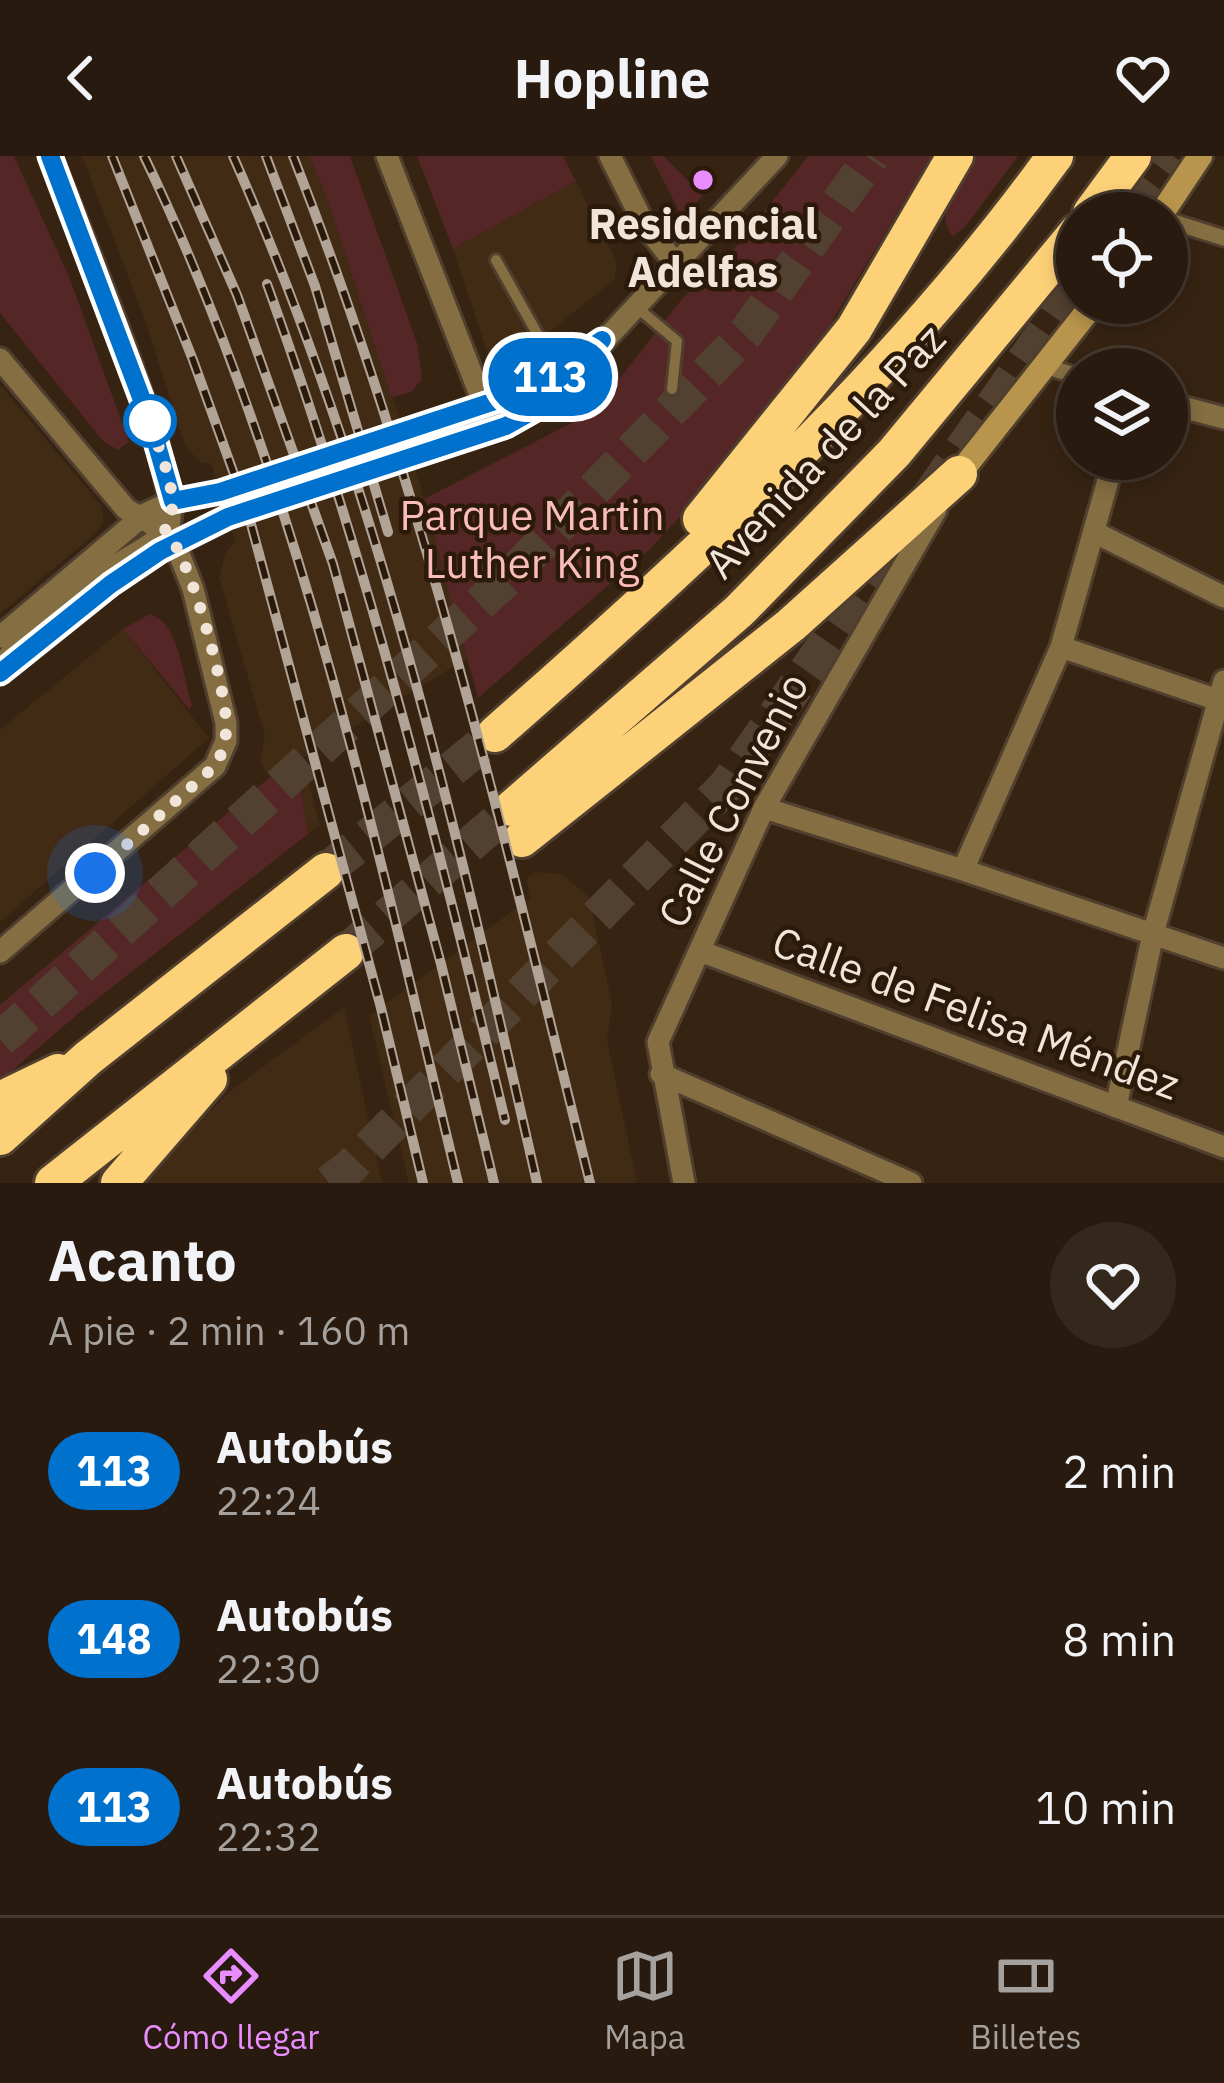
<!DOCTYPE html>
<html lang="es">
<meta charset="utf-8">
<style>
:root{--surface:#281a0e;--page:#34271c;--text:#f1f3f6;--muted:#a5a19e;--line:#44382e;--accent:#e98dfe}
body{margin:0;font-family:"IBM Plex Sans",sans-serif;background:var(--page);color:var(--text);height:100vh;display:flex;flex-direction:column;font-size:45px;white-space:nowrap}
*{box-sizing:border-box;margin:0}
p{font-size:39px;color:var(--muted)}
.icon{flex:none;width:66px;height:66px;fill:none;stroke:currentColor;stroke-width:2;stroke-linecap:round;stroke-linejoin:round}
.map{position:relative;height:1027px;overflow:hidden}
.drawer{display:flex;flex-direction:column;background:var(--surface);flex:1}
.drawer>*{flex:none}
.badge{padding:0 24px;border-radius:39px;font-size:42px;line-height:78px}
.buttons{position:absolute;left:1056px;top:36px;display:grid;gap:24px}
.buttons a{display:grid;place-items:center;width:132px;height:132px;border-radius:50%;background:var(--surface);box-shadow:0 6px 18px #0003,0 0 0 3px var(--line);font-size:60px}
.you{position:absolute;width:60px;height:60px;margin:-30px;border:9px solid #fff;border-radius:50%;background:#1a73e8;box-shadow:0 0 0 18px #1a73e833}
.map>.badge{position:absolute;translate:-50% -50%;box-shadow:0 0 0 6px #fff}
.round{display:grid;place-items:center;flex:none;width:126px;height:126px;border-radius:63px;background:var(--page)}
.summary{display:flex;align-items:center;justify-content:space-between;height:204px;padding:0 48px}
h1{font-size:57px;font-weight:800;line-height:90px}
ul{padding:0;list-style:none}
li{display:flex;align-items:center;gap:36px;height:168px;padding:0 48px}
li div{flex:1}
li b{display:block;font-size:45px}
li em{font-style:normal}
li .badge{min-width:132px;font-weight:700;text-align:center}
header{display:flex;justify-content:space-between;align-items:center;height:156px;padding:0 48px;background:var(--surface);font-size:54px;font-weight:800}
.dock{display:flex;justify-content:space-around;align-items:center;height:168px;border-top:3px solid var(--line);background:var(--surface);font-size:33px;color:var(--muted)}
.dock a{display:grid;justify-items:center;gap:6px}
.dock .current{color:var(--accent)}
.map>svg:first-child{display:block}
</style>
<header><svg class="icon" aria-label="back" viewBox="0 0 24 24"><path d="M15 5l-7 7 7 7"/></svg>Hopline<svg class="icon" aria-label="heart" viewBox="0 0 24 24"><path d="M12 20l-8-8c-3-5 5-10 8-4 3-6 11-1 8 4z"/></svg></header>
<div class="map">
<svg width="1224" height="1027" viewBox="0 0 1224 1027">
<rect width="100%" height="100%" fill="#362312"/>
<path fill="#422b14" d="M82 0H309L328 45 412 300 468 502 302 602 320 669 308 678 295 601 269 620 260 606 265 580 219 421 226 396 235 385 211 307H201L185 290 146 167Z
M576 25 617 106 615 123 526 195 492 210 453 93Z
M0 229 101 349 103 358V367L97 376 0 458Z
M123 473 209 582 0 766V574Z
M535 716 561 718 589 741 612 848 607 884 637 1027H409L369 860 530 742 526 723Z
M344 851 382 1027H140L229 936Z"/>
<path fill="#552626" d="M0 0H14L70 123 129 286 118 294 103 285 0 157Z
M309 0H350L417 187 422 223 412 235 392 242 328 45Z
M417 0H563L576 25 453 93Z
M651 0H663L703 39 683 63Z
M808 0H931L779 254 650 393 478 542 424 343 593 256 682 143 738 89Z
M969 0H1018L964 72 953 80C933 58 956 22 969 0Z
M150 458C180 467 183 522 192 549L190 554 123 473Z
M295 600 308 678 79 857 0 925V849Z"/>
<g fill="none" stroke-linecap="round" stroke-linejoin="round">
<path stroke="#524030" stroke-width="21" stroke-dasharray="21 10" stroke-linecap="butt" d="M220 336 404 276
M228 361 412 300"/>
<path stroke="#524030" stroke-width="36" stroke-dasharray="36 18" stroke-linecap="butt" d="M1131 57 1173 0
M326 715 495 578
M346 796 512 652
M0 884 510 420 746 177 872 0
M329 1027 350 1011 726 630 1077 130"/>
<g stroke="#503e2e" stroke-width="16">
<path id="service" d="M496 104 558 215
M635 150 677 185 672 233"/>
</g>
<g stroke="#503e2e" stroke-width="21">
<path id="pedestrian" d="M1167 64 1224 82
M1045 210 1077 220"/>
</g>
<g stroke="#503e2e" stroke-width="27">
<path id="minor" d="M387 0 484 249
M610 0 644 68 676 108
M0 203 126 353 172 380 193 433 226 567V585L215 610 0 796
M1167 247 1224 262
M404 276 528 234 578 202
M412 300 506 270 545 248 777 0
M1096 377 1224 441
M163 394 228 361
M0 481 145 358 173 345 220 336
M1061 491 1224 546
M0 510C26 480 76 437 109 414 127 401 156 389 168 371 190 337 70 50 50 0
M764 652 963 714 1224 802
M963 714 1061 491 1114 303
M700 795 1224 991
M661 918 911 1027
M1116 951 1153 778 1224 525
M684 1027 658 886 764 652 936 354"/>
</g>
<g stroke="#503e2e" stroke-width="30">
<path id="secondary" d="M1162 57 1200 0
M959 318 1094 147"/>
</g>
<g stroke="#503e2e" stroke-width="42">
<path id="motorway" d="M1091 57 1133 0
M701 363 854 173 955 0
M495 578C697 401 897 218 1055 0
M512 652 739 455 894 297 1077 76
M522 683 791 469 959 318
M0 944 58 916
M0 981 88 902 326 715
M53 1027 346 796
M119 1027 209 923"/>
</g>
<use href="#service" stroke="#846e42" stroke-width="10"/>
<use href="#pedestrian" stroke="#846e42" stroke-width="15"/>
<use href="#minor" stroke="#846e42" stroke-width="21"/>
<use href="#secondary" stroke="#b8954c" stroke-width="24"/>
<use href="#motorway" stroke="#fdd178" stroke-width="36"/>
<g stroke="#b1a396" stroke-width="10">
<path id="rail" d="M112 0 193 204 248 357 381 852 423 1027
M144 0C296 315 376 687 458 1027
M176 0 237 139 333 408 441 808 494 1027
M233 0C378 326 458 680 537 1027
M266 0 315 130 388 376
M293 0C424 333 504 681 590 1027
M267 128C366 401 437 682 505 964"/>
</g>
<use href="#rail" stroke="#2b1a09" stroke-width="6" stroke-dasharray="18" stroke-linecap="butt"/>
</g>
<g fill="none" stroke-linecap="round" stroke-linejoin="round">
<g stroke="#fff" stroke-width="27">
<path id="line" d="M0 517 111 428 160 395 228 361 506 270 545 248 602 184 528 234 220 336 173 345 150 265 50 0"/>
</g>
<use href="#line" stroke="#0072ce" stroke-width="18"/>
<path stroke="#f1e5da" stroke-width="12" stroke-dasharray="0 21.6" d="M95 717 215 610C224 595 227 581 226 564 224 527 190 399 165 374 185 346 158 294 150 265"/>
</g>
<circle fill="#e98dfe" stroke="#2b1a09" stroke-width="4.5" cx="703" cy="24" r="12"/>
<circle fill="#fff" stroke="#0072ce" stroke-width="6" cx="150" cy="265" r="24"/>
<g text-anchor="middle" stroke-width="9" stroke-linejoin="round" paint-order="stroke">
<g font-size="42" font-weight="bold" fill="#f1e5da" stroke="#2b1a09">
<text x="703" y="83">Residencial<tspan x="703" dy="48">Adelfas</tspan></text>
</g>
<g font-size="42" fill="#f1e5da" stroke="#2b1a09">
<text transform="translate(825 295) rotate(-47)" y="15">Avenida de la Paz</text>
<text transform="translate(733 644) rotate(-63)" y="15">Calle Convenio</text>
<text transform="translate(976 857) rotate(20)" y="15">Calle de Felisa Méndez</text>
</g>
<g font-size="42" fill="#fbbdba" stroke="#2b1a09">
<text x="532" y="374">Parque Martin<tspan x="532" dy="48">Luther King</tspan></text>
</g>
</g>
</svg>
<div class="buttons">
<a><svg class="icon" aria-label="locate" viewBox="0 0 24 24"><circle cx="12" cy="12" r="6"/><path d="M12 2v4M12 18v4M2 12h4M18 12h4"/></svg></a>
<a><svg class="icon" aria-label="layers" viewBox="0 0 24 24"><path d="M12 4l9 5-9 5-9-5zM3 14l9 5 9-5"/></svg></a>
</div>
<div class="you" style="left:95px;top:717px"></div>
<b class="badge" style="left:550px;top:221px;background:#0072ce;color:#fff">113</b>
</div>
<section class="drawer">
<div class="summary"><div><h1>Acanto</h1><p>A pie · 2 min · 160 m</p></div><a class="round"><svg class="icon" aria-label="heart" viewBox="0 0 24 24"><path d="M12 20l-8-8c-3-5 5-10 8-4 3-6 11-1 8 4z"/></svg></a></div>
<ul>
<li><span class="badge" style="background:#0072ce;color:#fff">113</span><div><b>Autobús</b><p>22:24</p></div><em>2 min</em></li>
<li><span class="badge" style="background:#0072ce;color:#fff">148</span><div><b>Autobús</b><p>22:30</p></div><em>8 min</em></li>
<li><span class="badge" style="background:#0072ce;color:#fff">113</span><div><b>Autobús</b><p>22:32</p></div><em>10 min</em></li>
</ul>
</section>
<nav class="dock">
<a class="current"><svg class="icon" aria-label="directions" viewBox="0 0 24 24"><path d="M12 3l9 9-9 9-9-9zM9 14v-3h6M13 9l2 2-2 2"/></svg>Cómo llegar</a>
<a><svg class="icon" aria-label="map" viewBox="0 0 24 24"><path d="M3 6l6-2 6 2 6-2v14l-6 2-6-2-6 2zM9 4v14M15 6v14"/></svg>Mapa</a>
<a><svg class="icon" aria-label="tickets" viewBox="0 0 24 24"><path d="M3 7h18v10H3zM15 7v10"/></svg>Billetes</a>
</nav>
